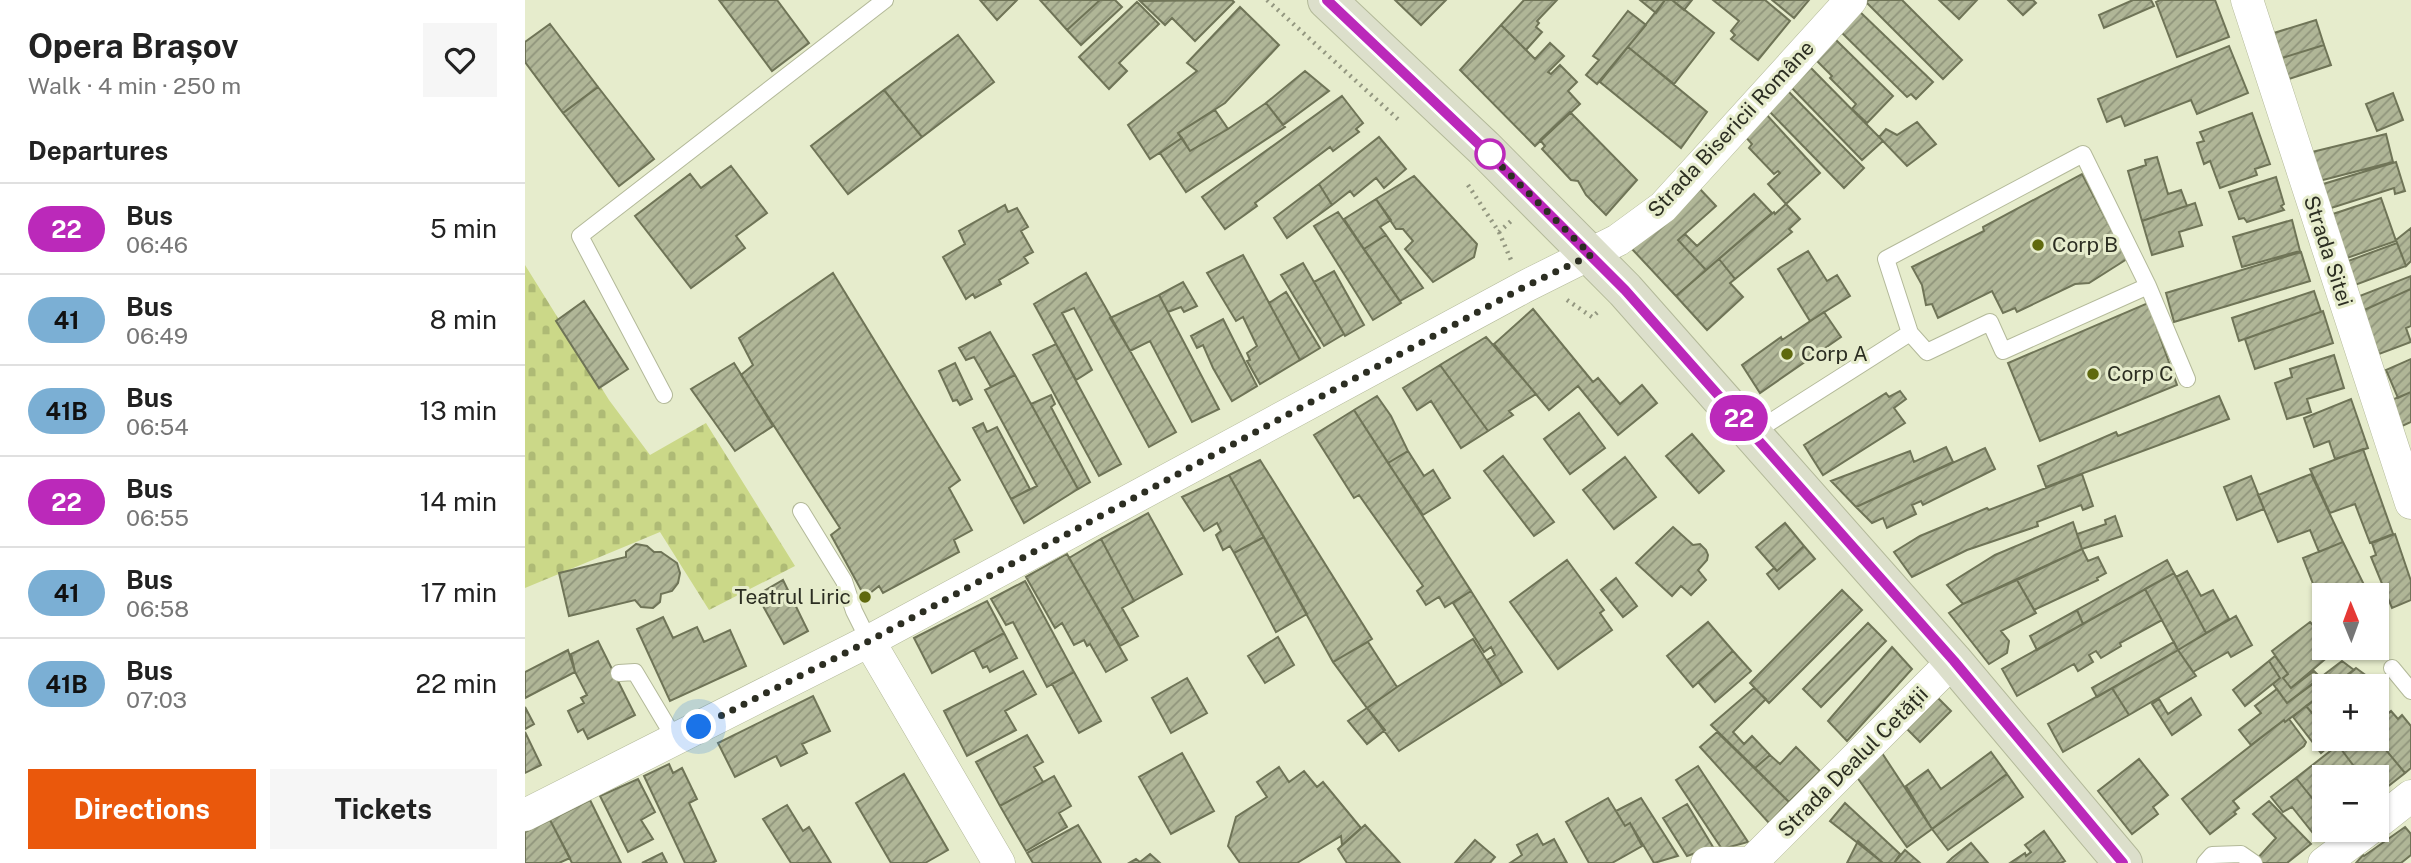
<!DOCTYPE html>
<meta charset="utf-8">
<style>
:root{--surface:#fff;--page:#f6f6f6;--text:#222;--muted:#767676;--line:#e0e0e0;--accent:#ea580c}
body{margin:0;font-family:"Public Sans",sans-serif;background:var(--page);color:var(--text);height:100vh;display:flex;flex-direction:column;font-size:26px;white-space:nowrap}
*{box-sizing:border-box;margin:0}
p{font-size:23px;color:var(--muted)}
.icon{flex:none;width:38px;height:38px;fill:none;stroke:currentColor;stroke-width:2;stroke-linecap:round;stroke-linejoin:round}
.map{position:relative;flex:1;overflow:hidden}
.panel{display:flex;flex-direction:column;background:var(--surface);width:525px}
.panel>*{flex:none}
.badge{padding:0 14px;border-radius:23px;font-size:24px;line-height:46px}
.needle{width:46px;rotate:359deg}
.controls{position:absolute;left:1787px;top:583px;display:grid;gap:14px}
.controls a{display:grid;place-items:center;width:77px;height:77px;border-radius:0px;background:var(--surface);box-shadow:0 2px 5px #0004;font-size:35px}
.you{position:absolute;width:35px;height:35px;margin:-18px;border:5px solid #fff;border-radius:50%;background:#1a73e8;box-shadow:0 0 0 10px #1a73e833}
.map>.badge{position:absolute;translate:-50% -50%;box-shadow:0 0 0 4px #fff}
h2{padding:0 28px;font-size:26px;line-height:63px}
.round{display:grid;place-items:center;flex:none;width:74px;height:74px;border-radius:0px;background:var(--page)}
.summary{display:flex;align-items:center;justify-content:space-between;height:119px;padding:0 28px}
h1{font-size:33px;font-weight:700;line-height:52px}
.primary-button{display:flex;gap:14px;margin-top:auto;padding:14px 28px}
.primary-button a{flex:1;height:80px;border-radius:0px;background:var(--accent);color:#fff;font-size:28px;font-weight:700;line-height:80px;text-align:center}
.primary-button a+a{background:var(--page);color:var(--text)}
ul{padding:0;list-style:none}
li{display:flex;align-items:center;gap:21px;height:91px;padding:0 28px;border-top:2px solid var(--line)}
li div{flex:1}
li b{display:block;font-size:26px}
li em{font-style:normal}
li .badge{min-width:77px;font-weight:700;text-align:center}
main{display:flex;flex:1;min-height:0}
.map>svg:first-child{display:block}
</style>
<main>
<section class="panel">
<div class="summary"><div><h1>Opera Brașov</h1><p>Walk · 4 min · 250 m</p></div><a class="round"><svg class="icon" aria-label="heart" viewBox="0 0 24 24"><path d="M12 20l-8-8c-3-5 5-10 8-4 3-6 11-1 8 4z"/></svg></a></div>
<h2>Departures</h2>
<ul>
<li><span class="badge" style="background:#bb29ba;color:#fff">22</span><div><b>Bus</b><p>06:46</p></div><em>5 min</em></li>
<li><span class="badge" style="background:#7bafd4;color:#111">41</span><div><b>Bus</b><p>06:49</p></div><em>8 min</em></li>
<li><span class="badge" style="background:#7bafd4;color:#111">41B</span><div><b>Bus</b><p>06:54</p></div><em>13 min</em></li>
<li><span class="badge" style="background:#bb29ba;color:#fff">22</span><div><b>Bus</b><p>06:55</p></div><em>14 min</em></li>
<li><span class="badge" style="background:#7bafd4;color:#111">41</span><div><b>Bus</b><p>06:58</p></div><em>17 min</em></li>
<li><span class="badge" style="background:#7bafd4;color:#111">41B</span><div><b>Bus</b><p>07:03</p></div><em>22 min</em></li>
</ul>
<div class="primary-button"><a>Directions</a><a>Tickets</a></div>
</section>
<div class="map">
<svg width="1886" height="863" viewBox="0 0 1886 863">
<defs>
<pattern id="cemetery-stones" width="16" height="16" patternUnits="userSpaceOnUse" patternTransform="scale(1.75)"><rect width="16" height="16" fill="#cbd888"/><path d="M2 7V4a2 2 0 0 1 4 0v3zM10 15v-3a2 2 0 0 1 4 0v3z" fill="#aeba75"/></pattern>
<pattern id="building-hatch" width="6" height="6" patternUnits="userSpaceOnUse" patternTransform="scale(1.75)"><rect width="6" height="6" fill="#b0b697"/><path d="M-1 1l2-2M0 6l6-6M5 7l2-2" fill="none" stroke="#8f947b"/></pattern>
</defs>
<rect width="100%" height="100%" fill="#e6eccc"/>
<path fill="url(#cemetery-stones)" d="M0 265 84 400 125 455 181 423 270 566 184 610 135 532 0 588Z"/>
<path fill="url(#building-hatch)" stroke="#6f7457" stroke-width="2" d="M194 0H252L284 43 247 71Z
M455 0H492L472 20Z
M515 0H575L542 30Z
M575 0H590L597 7 556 45 542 30Z
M707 0 709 2 670 41 647 18 640 25 615 1Z
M870 0H921L896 25Z
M999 0H1032L1012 21 1014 23 1011 27 1017 32 1001 50 976 25Z
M1115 0H1140L1131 13Z
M1140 0H1147L1189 33 1149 84 1103 47Z
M1147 0H1167L1159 10Z
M1188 0H1240L1265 21 1233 60 1206 39 1210 35 1206 31 1214 21Z
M1247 0H1284L1269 18Z
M1343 0H1377L1437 60 1418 79 1341 2Z
M1414 0H1452L1434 19Z
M1483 0H1508L1511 3 1498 15Z
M1608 0H1626L1629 6 1579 28 1574 15Z
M1635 0H1690L1704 37 1652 57 1631 2Z
M612 2 634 24 594 63 602 71 584 89 554 57Z
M715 7 754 45 700 103 653 133 657 138 625 159 603 125 672 71 662 63Z
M1333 10 1408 82 1391 99 1386 94 1382 97 1314 30Z
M1103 11 1121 25 1072 84 1061 75 1074 60 1068 56Z
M1791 20 1799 45 1757 58 1749 33Z
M25 24 73 87 38 113 0 62V42Z
M976 25 1010 59 1025 43 1039 56 1023 72 1026 74 1035 65 1052 82 1043 91 1055 104 1010 146 935 70Z
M433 35 469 82 397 137 359 90Z
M1309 38 1368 96 1342 123 1327 109 1331 104 1305 78 1307 76 1289 58Z
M1799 45 1806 65 1764 79 1757 58Z
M1704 46 1723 93 1672 114 1666 100 1600 126 1596 116 1582 122 1573 99Z
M1103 47 1182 112 1156 148 1075 82Z
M1284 66 1358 141 1337 160 1264 85Z
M780 71 804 91 758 125 741 103Z
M73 87 129 159 94 186 38 113Z
M359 90 397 137 323 194 286 146Z
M1262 90 1339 168 1319 188 1243 110Z
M1868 93 1878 120 1852 131 1841 104Z
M817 96 838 123 831 129 834 132 808 151 805 147 730 203 732 206 700 229 677 197Z
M741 103 760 127 661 192 635 153 657 138 665 151 703 129Z
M690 110 703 129 665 151 653 133Z
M1045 112 1112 180 1081 215 1061 195 1053 181 1046 180 1017 149 1020 146 1015 140Z
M1240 113 1295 173 1261 204 1243 184 1255 173 1253 171 1249 174 1224 148 1227 144 1218 134Z
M1727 113 1745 164 1730 169 1732 175 1695 188 1685 161 1679 164 1672 143 1679 141 1675 132Z
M1392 122 1411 144 1382 166 1354 137 1361 129 1372 135Z
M1861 134 1868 162 1794 181 1787 152Z
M854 137 881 169 859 188 851 178 829 196 825 191 807 205 794 184Z
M1632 157 1643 194 1656 190 1662 206 1617 221 1603 171 1621 165 1620 160Z
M1871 162 1880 191 1870 194 1869 188 1803 209 1795 185Z
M206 166 242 213 211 236 220 248 166 288 110 216 165 174 176 188Z
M1557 174 1602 259 1564 283 1550 284 1492 312 1490 308 1478 313 1467 291 1413 318 1407 304 1401 305 1397 285 1387 267 1459 231 1458 227Z
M889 176 952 244 949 257 908 282 880 249 888 241 878 229H871L851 199Z
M1751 177 1759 204 1756 206 1759 210 1722 222 1719 218 1714 219 1704 192Z
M794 184 807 205 762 238 749 218Z
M1174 188 1191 206 1153 240 1181 270 1151 296 1107 249Z
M1229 194 1247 213 1181 270 1153 240 1160 234 1172 246Z
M1856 198 1871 241 1819 259 1805 215Z
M851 199 866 220 855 227 861 235 839 249 819 219Z
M1670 203 1677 225 1654 232 1658 246 1627 255 1617 221Z
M1261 204 1275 219 1264 229 1267 232 1210 279 1194 259 1249 212 1250 214Z
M480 205 483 212 492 208 503 227 496 231 508 252 499 257 503 263 474 280 476 284 450 298 448 294 441 299 418 257 440 244 434 231Z
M813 212 876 303 848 320 789 226Z
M1767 220 1775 251 1717 267 1708 237Z
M1886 228V261L1881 266 1871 240Z
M861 235 898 288 875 301 839 249Z
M1872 243 1881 266 1830 285 1823 261Z
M1283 251 1302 281 1312 275 1325 296 1285 321 1253 269Z
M1776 252 1785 281 1649 322 1641 293Z
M718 255 775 360 735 384 722 361 725 360 722 353 732 346 718 317 711 321 682 273Z
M1194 259 1210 279 1205 283 1218 297 1182 330 1151 296Z
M778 263 819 334 799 346 756 275Z
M809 271 839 325 820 336 789 282Z
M308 273 435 480 424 488 447 530 429 540 434 552 358 593 354 586 340 597 306 535 315 528 216 375 228 365 214 338Z
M561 273 651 432 624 447 549 308 537 313 567 370 551 380 509 304Z
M1886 276V289L1837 311 1832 297Z
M658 282 672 306 659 312 656 307 643 312 634 295Z
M1886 289V326L1881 328 1886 342 1854 354 1837 311Z
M1789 291 1796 312 1714 341 1707 318Z
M761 292 795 348 775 360 744 303Z
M634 295 694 409 667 422 625 341 605 351 585 318Z
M59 301 103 369 74 388 31 321Z
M1623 303 1652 385 1515 441 1483 363Z
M1008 309 1068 382 1073 378 1095 404 1117 385 1132 403 1093 435 1053 386 1024 410 969 344Z
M1798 311 1808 343 1730 369 1720 339Z
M1299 312 1316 337 1235 393 1217 365 1256 337 1257 340Z
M698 319 732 386 707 401 688 368 678 345 672 348 666 336Z
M465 332 490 375 466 387 449 357 441 360 434 348Z
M961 337 1011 394 984 411 988 415 963 431 915 365Z
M531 344 596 464 574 476 508 355Z
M1809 355 1819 388 1782 399 1786 412 1762 419 1750 383 1767 377 1765 369Z
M1886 359V392L1873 398 1861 370Z
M209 363 248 426 210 451 166 389Z
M430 363 447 399 435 405 432 400 428 401 414 371Z
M915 365 963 431 936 448 906 401 892 410 878 388Z
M490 375 553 489 499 523 486 499 512 486 460 390Z
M1375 391 1381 399 1369 408 1380 423 1298 475 1279 445 1361 393 1364 397Z
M1886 392V422L1875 427 1864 401Z
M526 395 530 404 526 407 565 482 553 489 506 404Z
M852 396 866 416 883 451 863 463 829 410Z
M1694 396 1704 419 1521 487 1513 466 1591 432 1593 436Z
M1826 399 1843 448 1810 459 1804 441 1789 447 1779 418Z
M829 410 946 591 920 607 914 597 901 605 892 591 898 586 834 495 829 498 789 435Z
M1054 413 1080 448 1045 474 1019 439Z
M458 423 462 432 472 427 505 489 486 499 448 428Z
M1167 434 1199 471 1174 493 1141 456Z
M1421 447 1428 462 1331 507 1306 481 1385 451 1389 462Z
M1460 448 1470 469 1398 505 1396 501 1387 505 1391 514 1362 528 1358 518 1347 523 1331 507Z
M1838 449 1868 534 1845 543 1830 504 1805 513 1785 469Z
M883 451 899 476 908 470 925 498 898 515 863 463Z
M978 456 1029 522 1009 536 959 471Z
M1100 457 1131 497 1089 529 1058 490Z
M735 460 847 639 808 662 704 475Z
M1557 474 1568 506 1558 510 1556 505 1512 522 1513 526 1442 550 1387 577 1369 552 1395 536 1462 508 1464 510Z
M1786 474 1818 542 1794 552 1785 530 1753 542 1733 495Z
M704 475 739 537 709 553 705 546 698 550 691 535 696 531 692 523 679 531 657 497Z
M1726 476 1739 509 1712 520 1699 487Z
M623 513 657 574 609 601 576 539Z
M1590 516 1597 536 1557 549 1552 534 1581 524 1580 520Z
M1548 522 1557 549 1438 604 1422 585 1470 555Z
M1260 523 1279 546 1252 571 1231 547Z
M1148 527 1168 545 1175 544 1181 550 1183 555 1182 560 1173 570 1181 580 1166 595 1156 586 1147 596 1111 563Z
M1870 534 1886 581V600L1867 608 1846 557 1851 555 1847 543Z
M739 537 782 614 751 632 709 553Z
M576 539 609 601 597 608 613 636 595 646 544 558Z
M1818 542 1844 595H1799V600L1796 593 1792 594 1778 558Z
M111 544 122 546 129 552H136L152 563 155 573 153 583 147 591 136 594 135 602 128 608 116 607 110 600 44 616 34 573 101 557V552Z
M1279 546 1290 559 1254 589 1242 574 1249 568 1252 571Z
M1557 549 1563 561 1573 557 1581 573 1572 578 1573 580 1509 610 1492 580Z
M542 554 602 660 581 672 565 644 562 646 559 640 549 645 537 623 530 628 501 577Z
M1042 560 1079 610 1075 613 1087 630 1033 669 985 602Z
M1642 560 1649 573 1558 624 1552 610Z
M1662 571 1676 596 1688 590 1704 619 1681 633 1651 577Z
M1649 573 1681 633 1653 650 1620 589Z
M1091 578 1112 606 1098 617 1076 590Z
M258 580 283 631 259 644 232 595Z
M1492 580 1511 613 1476 631 1484 641 1482 653 1464 664 1424 613 1438 604Z
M500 581 549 672 522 687 488 622 481 625 466 599Z
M1620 589 1637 620 1595 643 1596 646 1576 658 1571 651 1564 655 1568 662 1553 671 1549 664 1492 696 1477 669Z
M1317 590 1337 610 1244 703 1225 683Z
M946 591 997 672 977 685 962 660 970 655 966 647 959 652 928 603Z
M462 601 479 633 407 673 389 638Z
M1552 610 1558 624 1512 650 1505 636Z
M1711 616 1727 645 1706 657 1703 652 1668 672 1653 650Z
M138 617 148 638 172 627 179 642 205 630 221 666 145 701 112 629Z
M1183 622 1208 651 1168 687 1142 656Z
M1785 622 1799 637V648H1809L1811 650 1766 688 1758 678 1763 674 1747 651Z
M1343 623 1361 641 1296 707 1278 689Z
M479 633 492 658 465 672 462 666 458 668 449 650Z
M753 637 769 665 740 683 723 656Z
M948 639 977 685 874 751 842 708 872 687Z
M73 641 110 715 63 739 58 729 53 732 43 711 59 703 56 698 62 695 50 672 46 654Z
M843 642 872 687 842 708 808 662Z
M1649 642 1653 650 1572 697 1567 688Z
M1367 647 1387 669 1322 741 1303 721Z
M43 650 50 672 0 698V672Z
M1653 650 1671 676 1604 715 1587 688Z
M1208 651 1226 671 1190 702 1173 682Z
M1750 656 1763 674 1758 678 1766 688 1789 671 1796 678 1762 703 1748 684 1755 678 1744 661Z
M1744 661 1755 678 1720 706 1708 690Z
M1817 661 1829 670 1808 686H1799V693L1760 722 1759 720 1726 745 1714 730 1736 713 1730 706 1752 689 1762 703Z
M1831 668 1850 682 1856 687 1852 690V686H1808Z
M498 671 511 694 480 711 491 730 442 756 419 711Z
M549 672 576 721 554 733 527 684Z
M662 678 682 713 646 733 627 698Z
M1229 688 1241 699 1208 732 1219 744 1227 736 1245 755 1230 768 1186 725Z
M1587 688 1604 715 1538 752 1523 724Z
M1799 693V727L1781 706Z
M288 696 305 731 277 744 282 753 256 766 251 756 210 777 193 743Z
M1413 698 1426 711 1395 742 1382 729Z
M1666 698 1676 715 1647 735 1627 704 1634 699 1643 714Z
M1781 706 1799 727V738H1808L1810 741 1796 753 1768 717Z
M0 707 9 724 0 729Z
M842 708 860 730 842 744 823 721Z
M1866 711 1873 719 1877 715 1886 726V768L1880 773 1851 738 1855 733 1852 728V723Z
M1764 719 1781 742 1779 746 1708 801 1714 808 1709 812 1711 814 1685 834 1657 799 1759 720 1760 722Z
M0 732 16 765 0 773Z
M1192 732 1264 802 1244 823 1175 747Z
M502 735 518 762 509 767 518 782 475 806 451 762Z
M1822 738H1851L1880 773 1852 795V777H1837L1813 745Z
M1813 745 1837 777H1799V813L1771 778Z
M1271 747 1295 771 1264 802 1230 768 1245 755 1255 764Z
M1466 752 1482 774 1407 829 1381 786 1403 770 1416 789Z
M657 753 689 811 646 834 614 777Z
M1357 753 1407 829 1382 847 1329 773Z
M1614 759 1643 795 1628 807 1633 814 1607 834 1573 791Z
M144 764 148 773 157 768 172 799 164 803 191 861 187 863H160L119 776Z
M1173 766 1223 842 1197 849 1151 780Z
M754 767 764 782 779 771 792 787 798 782 836 828 817 845 816 836 772 863H715L703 846 711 817 742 797 732 782Z
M379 774 423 850 400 863H366L331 803Z
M1482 774 1498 797 1423 850 1407 829Z
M529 776 546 806 534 813 542 827 501 851 475 806Z
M1771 778 1799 813V830H1801L1791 837 1767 807 1758 812 1746 797Z
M113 779 130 812 116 820 128 839 103 852 75 796Z
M1083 798 1100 826 1105 823 1117 846 1087 863H1064L1041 822Z
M1116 798 1153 856 1129 863 1105 823 1100 826 1091 811Z
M65 800 96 863H47L25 820Z
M1744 801 1786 844 1762 863H1734L1730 861 1751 838 1728 814Z
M1320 803 1375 854 1369 863H1358L1305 821Z
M1162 804 1188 847 1162 856 1138 818Z
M262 805 278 831 284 827 306 863H266L238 819Z
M25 820 45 858 34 863H0V832Z
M553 825 576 863H508L502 853Z
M840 825 875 863H822L813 849Z
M1880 827 1886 834V855L1876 863H1831L1838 855 1839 856Z
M1519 831 1540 861 1536 863H1485L1500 853 1501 856 1506 852 1500 845Z
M1012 834 1018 845 1029 839 1042 863H985L997 855 992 845Z
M950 840 970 857 965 863H930Z
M1333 841 1358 863H1322Z
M1446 843 1463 863H1422L1427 858Z
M1380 850 1395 863H1369Z
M137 853 142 863H117Z
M625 854 635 863H604L611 859 615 862Z"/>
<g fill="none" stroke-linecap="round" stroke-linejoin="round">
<g stroke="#b3b999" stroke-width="18">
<path id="lane" d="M1623 286 1662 379
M139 395 55 236 360 0
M1228 433 1385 333 1402 352 1465 322 1478 351 1623 286 1558 154 1361 259 1385 333
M276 511 319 581 329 611 344 641
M1867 668 1886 691
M94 673 110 672 150 739
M1680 863 1687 855 1716 854 1729 863"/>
</g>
<g stroke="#b3b999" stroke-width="33">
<path id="street" d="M1722 0 1886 503
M344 641 474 863
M0 815 344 641 999 287 1093 240 1138 207 1326 0
M1852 823 1886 796
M1227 862 1428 661
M1182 863H1228
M1799 863 1843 830"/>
</g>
<g stroke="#b3b999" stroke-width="40">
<path id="secondary" d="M802 0 959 148 1100 290 1428 661 1598 863"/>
</g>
<path stroke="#939780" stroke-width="4.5" stroke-dasharray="2 5" stroke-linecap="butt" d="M742 0 876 122
M943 185 974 232 986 221
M974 232 986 260
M1042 300 1067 317 1074 311"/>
<use href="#lane" stroke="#fff" stroke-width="16"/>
<use href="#street" stroke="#fff" stroke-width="32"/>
<use href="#secondary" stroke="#dcdfcb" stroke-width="38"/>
</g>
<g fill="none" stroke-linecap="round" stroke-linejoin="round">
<g stroke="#fff" stroke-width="16">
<path id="line" d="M802 0 959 149 1100 290 1429 661 1598 863"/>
</g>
<use href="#line" stroke="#bb29ba" stroke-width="10"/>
<path stroke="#2c2e22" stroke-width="7" stroke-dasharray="0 12.6" d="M174 727 344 641 999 287 1066 255 959 149 965 154"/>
</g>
<circle fill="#fff" stroke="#bb29ba" stroke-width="3.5" cx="965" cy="154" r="14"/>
<g fill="#5f690e" stroke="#e6eccc" stroke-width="2.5">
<circle cx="1513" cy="245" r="7"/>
<circle cx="1262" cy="354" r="7"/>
<circle cx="1568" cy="374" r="7"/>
<circle cx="340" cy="597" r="7"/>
</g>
<g text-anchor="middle" stroke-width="6" stroke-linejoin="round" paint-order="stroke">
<g font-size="21" fill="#2c2e22" stroke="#e6eccc">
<text transform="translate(1206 129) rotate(-47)" y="7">Strada Bisericii Române</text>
<text transform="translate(1803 251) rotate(72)" y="7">Strada Sitei</text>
<text transform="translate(1328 762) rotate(-45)" y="7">Strada Dealul Cetății</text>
</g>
<g font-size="21" fill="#2c2e22" stroke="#e6eccc" text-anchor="start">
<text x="1527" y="252">Corp B</text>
<text x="1276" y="361">Corp A</text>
<text x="1582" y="381">Corp C</text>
<text x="326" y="604" text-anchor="end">Teatrul Liric</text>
</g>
</g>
</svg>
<div class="controls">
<a><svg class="needle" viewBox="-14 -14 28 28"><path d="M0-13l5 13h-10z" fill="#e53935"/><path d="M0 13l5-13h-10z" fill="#767676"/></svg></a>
<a>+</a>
<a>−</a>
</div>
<div class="you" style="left:174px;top:727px"></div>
<b class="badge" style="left:1214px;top:418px;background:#bb29ba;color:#fff">22</b>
</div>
</main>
